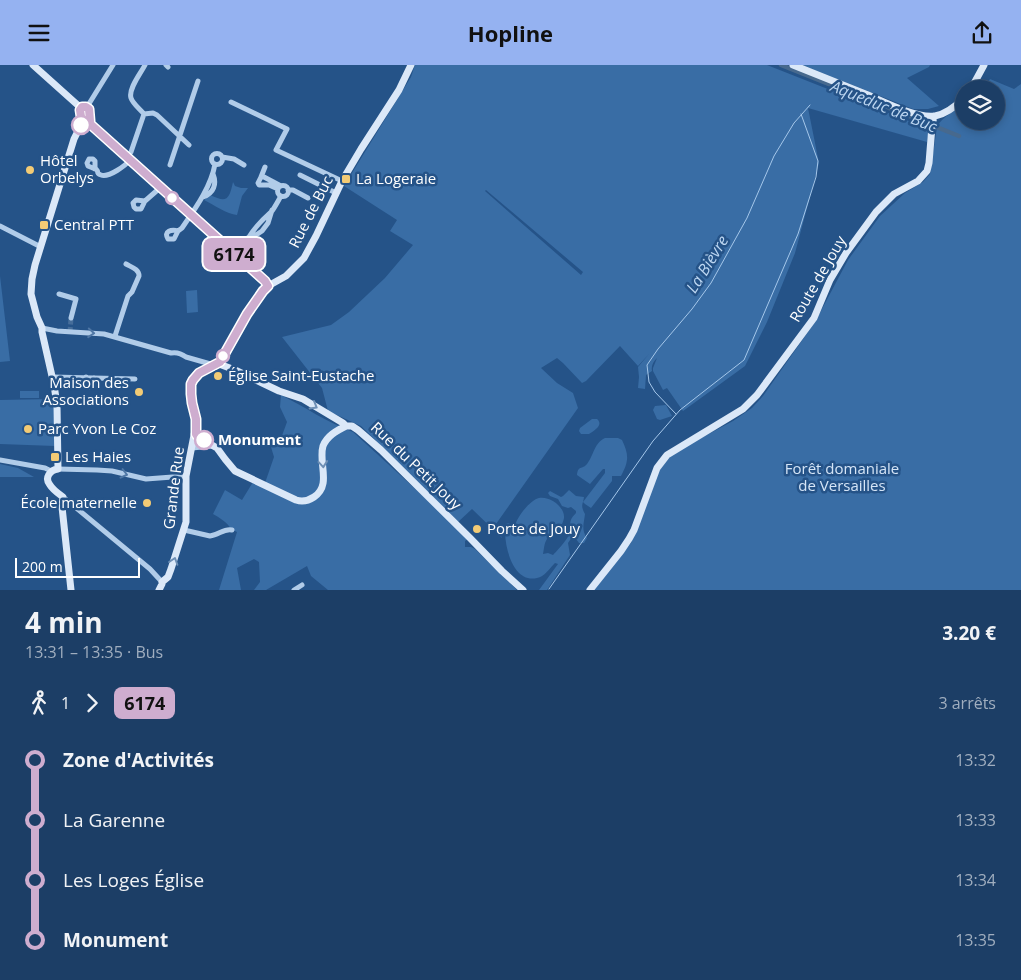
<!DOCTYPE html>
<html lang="fr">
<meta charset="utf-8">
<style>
:root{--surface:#1c3e66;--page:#25456c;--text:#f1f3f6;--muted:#a0aebf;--line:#3a577a;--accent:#95b2f1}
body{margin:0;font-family:"Open Sans",sans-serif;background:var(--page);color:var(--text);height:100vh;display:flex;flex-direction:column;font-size:19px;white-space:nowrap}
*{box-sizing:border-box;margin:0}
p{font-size:16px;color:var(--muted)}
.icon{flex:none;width:28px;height:28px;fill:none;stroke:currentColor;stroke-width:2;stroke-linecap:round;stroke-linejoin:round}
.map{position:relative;height:525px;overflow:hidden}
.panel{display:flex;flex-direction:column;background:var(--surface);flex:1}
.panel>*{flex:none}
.badge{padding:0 10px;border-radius:8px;font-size:18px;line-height:32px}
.fabs{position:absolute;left:955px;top:15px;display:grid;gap:10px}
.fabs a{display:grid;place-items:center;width:50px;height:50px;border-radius:50%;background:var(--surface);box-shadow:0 2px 8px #0003,0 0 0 1px var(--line);font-size:25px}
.scale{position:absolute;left:15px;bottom:12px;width:125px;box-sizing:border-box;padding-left:5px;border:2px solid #fff;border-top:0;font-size:14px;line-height:18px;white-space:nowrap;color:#fff;-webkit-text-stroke:4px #255388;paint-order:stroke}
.map>.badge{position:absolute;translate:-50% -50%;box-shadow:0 0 0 2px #fff}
.legs{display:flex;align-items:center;gap:8px;height:55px;padding:0 25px;font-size:16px}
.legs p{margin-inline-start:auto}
.summary{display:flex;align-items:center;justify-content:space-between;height:85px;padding:0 25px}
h1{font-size:28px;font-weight:700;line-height:38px}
ul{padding:0 25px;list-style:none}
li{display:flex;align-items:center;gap:18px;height:60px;font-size:19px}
li i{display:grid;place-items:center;width:8px;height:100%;margin:0 6px;background:currentColor}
li i::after{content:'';width:12px;height:12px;margin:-6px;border:4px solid;border-radius:50%;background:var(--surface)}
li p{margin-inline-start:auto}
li:first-child i{background:linear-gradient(#0000 50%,currentColor 0)}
li:last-child i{background:linear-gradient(currentColor 50%,#0000 0)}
header{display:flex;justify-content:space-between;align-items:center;height:65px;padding:0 25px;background:var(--accent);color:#111;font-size:22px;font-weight:700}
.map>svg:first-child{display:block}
</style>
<header><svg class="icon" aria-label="menu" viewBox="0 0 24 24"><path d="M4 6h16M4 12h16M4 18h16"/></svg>Hopline<svg class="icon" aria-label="share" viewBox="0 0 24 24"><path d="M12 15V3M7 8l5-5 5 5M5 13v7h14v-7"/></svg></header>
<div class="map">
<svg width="1021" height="525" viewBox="0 0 1021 525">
<rect width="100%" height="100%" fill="#255388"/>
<path fill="#396da5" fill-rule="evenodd" d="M415 0H767L929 64 927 77 808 43 819 98 795 188 767 257 745 301 683 346 667 323 663 325 653 306V303L657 293C653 297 651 301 652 306L646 310 645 324 638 323 639 312 638 302 649 289 638 301 620 281 586 316 582 318 563 298 557 293 541 303 557 318 573 328 578 343 496 459 502 473 472 444 458 457 361 361 328 346 322 323 282 272 331 260 349 247 385 213 413 180 390 166 397 155 344 121 411 12ZM486 125 583 207 581 210 485 126Z
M802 0H930L929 2 907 13 939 41 928 44H913Z
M990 14 1014 24 1021 19V525H593L631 478 658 407 670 391 684 382 733 356 752 343 763 331 815 257 848 195 880 151 905 128 923 117 930 109 937 62C942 51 955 47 964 38V56H996V24H976L981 16 987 19Z
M233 117 235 121 241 123H248L242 131 237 150C227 149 214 140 204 135L210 130C227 138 229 135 233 117Z
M0 211 10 296 0 297Z
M197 225 198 247 187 248 186 226Z
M20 326H39V333H20Z
M281 330C305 342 328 358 353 367L469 473 465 476V482H471L475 484 517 525H328L311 511 307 501 266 525H254L260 517 259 497 254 494 237 503 241 525H219L237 467 231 464C227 457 220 453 213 449L225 425 242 435 253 417 265 418 274 392 271 382 280 376 287 357 280 342Z
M53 334 55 348V381L0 379V335Z
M666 340 672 351 660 355 657 354 653 345 655 341Z
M592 354H597C604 360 594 366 589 369H581L579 366 580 363Z
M605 373H618L622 375C629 390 629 396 621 411H612V416L591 443 585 439 583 437 605 408V404H603L590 419 577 410C578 400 582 405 587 399 594 390 594 378 605 373Z
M0 399 18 403 34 412H0Z
M569 425 576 431 584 432C583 440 580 440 585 449 584 458 581 465 587 473L584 478H579L576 474 572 472 568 478 570 490 547 525H539L558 499 555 498C550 503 544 512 537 513 512 519 502 476 506 459L508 458 515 461C516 453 531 434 539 433 550 431 565 442 564 453 563 459 558 467 554 470 551 472 549 472 547 474 544 478 544 485 543 489L548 488 553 490C557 486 569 473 570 467 571 458 568 456 576 448V446L571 442 568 443 562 441 558 434 550 431 548 428 550 426 561 432 563 431Z"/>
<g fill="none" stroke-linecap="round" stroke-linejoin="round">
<path stroke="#a5c7ea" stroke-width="1" d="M676 349 655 327 649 317 647 300 658 284 692 244 711 218 747 153 774 91 794 58 810 40
M549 524 653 376 680 345 744 295 798 169 816 112 818 96 801 49"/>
<path stroke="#47698e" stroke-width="4.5" d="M781 0 959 71"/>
<path stroke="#466d9a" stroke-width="5" stroke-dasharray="5 2.5" stroke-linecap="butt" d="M70 267 71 253"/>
<path stroke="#b1cce9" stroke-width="5" d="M166 0 168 2
M231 37 287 64 276 85 342 116
M87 42 113 0
M144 49 153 48 157 50 189 80
M211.5 94a5.5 5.5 0 1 1 11 0a5.5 5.5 0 1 1-11 0Z
M127 92 131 87 144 49C140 44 133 39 131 33 128 24 141 8 145 0
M222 92 234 94 244 100
M170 100 198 16
M95 104V96L93 94H89L87 98 88 101C90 102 93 103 96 104 100 108 95 108 101 110 109 113 126 100 130 95
M300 110 336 128
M261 112 265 102
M277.5 126a5.5 5.5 0 1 1 11 0a5.5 5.5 0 1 1-11 0Z
M278 124 269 120H259L258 118 261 112H264L281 121
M288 125H293L308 133
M203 132C214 128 217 119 213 109
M145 136 136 135 133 138 134 142 136 144H141L145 136 161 122
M0 161 41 182
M178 166C172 164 163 166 168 174H174L178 166 182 163C195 144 211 122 215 99
M249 172C255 162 263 154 272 146 275 142 278 136 281 131
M231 186 249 172 256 170 262 166 268 158 272 145
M59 229 76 234 71 253
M42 263 57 266 104 269 171 288C176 287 182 289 186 292L214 300
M115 271 128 231 132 227 139 211C139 204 131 202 126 199
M52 312 135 314
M86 312V320L89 322 93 320 94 313
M192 383 212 381
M0 395 45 403 51 406
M58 404 97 405 112 406 146 414 186 411
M63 432 150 504 162 517
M184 465 210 471C219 470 224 463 232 465
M294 525 302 520"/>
<path stroke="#dbe8f8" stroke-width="7" d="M33 0 81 43
M793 0C818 10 843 20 868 30 884 37 918 54 935 51 946 49 956 41 964 33
M971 24 984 0
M81 43 86 42 89 44 90 56 89 58
M81 43 80 45 82 58
M89 58 265 216 268 221
M219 299 235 305 279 326 303 334 343 358 346 361H352L358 365 381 385 470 473 502 506 523 525
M219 299 247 249 263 226 268 221 286 211 304 193 316 171 342 116 361 84 399 25 411 0
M196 367 198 372 217 383 225 394 235 406 296 435C302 437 308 436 314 432 332 420 318 398 323 381 327 371 336 366 346 361
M71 525 62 442 63 432C59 429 53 425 50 420 44 413 50 405 58 404L57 340 54 320 42 267V263L37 252 31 229 32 214 35 200 74 74 82 58
M159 525 162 519V517L168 512 171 504 186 457V411L196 360C196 353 194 347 192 341 187 317 196 305 219 299
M590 525 621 486 629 474 634 465 657 403 667 390 743 344 757 330 814 253 830 215 846 188 876 147 894 129 918 116 927 106 929 98 932 61 934 51"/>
</g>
<defs><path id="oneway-chevron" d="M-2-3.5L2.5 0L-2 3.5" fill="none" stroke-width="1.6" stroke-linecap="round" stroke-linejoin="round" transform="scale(1.25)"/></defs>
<g stroke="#4f77a5">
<use href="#oneway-chevron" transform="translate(91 268) rotate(4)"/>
<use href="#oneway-chevron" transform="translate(124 409) rotate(14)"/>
</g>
<g stroke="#6e8fb5">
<use href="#oneway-chevron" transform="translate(314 341) rotate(30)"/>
<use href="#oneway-chevron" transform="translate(323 399) rotate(85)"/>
<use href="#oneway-chevron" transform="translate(174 496) rotate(-72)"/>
</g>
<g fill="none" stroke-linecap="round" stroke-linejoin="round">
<g stroke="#fff" stroke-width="11">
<path id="line-1" d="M81 60 82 58 80 45 82 42H86L89 44 90 56 89 58 265 216 268 221 263 226 247 249 220 297 199 308 193 315 191 319V329L192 338 196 354V369L198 372 204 375"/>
</g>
<use href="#line-1" stroke="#ceadcf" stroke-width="8"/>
</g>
<g fill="#fff" stroke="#ceadcf" stroke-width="2.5">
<circle cx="81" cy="60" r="9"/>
<circle cx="172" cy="133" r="6"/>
<circle cx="223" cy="291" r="6"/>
<circle cx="204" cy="375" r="9"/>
</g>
<g fill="#f3cb75" stroke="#255388" stroke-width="2">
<circle cx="30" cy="105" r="5"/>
<rect x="341" y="109" width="10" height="10" rx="2.5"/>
<rect x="39" y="155" width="10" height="10" rx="2.5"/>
<circle cx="218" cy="311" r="5"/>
<circle cx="139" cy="327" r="5"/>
<circle cx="28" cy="364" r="5"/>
<rect x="50" y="387" width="10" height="10" rx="2.5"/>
<circle cx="147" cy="438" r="5"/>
<circle cx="477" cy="464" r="5"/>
</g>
<g text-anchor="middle" stroke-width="5" stroke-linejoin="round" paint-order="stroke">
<g font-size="15" fill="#fff" stroke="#255388" text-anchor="start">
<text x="40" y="101">Hôtel<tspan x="40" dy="17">Orbelys</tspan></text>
<text x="356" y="119">La Logeraie</text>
<text x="54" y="165">Central PTT</text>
<text x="228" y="316">Église Saint-Eustache</text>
<text x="129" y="323" text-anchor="end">Maison des<tspan x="129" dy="17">Associations</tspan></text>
<text x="38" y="369">Parc Yvon Le Coz</text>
<text x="65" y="397">Les Haies</text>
<text x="137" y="443" text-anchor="end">École maternelle</text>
<text x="487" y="469">Porte de Jouy</text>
</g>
<g font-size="15" fill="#fff" stroke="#255388">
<text transform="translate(311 147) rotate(-63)" y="5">Rue de Buc</text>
<text transform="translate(818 214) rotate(-60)" y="5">Route de Jouy</text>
<text transform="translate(416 401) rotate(44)" y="5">Rue du Petit Jouy</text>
<text transform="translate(174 423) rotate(-83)" y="5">Grande Rue</text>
</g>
<g font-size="15" font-weight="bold" fill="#fff" stroke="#255388" text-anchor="start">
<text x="218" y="380">Monument</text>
</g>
<g font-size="15" fill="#d5e5f7" stroke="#255388">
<text x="842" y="409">Forêt domaniale<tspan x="842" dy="17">de Versailles</tspan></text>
</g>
<g font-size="16" font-style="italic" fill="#bcd6f1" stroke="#255388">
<text transform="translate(884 41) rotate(22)" y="6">Aqueduc de Buc</text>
<text transform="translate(707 199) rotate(-58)" y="6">La Bièvre</text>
</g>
</g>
</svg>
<div class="fabs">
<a><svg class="icon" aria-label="layers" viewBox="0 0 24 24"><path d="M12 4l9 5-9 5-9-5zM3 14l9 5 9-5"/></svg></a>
</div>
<div class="scale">200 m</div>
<b class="badge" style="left:234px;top:189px;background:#ceadcf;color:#111">6174</b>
</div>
<section class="panel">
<div class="summary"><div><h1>4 min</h1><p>13:31 – 13:35 · Bus</p></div><b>3.20 €</b></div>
<div class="legs"><svg class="icon" aria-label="walk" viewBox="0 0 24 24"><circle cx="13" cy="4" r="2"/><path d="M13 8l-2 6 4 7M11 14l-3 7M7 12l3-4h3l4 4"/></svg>1<svg class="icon" aria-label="forward" viewBox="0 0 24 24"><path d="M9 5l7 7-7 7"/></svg><b class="badge" style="background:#ceadcf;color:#111">6174</b><p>3 arrêts</p></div>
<ul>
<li><i style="color:#ceadcf"></i><b>Zone d'Activités</b><p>13:32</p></li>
<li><i style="color:#ceadcf"></i><span>La Garenne</span><p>13:33</p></li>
<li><i style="color:#ceadcf"></i><span>Les Loges Église</span><p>13:34</p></li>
<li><i style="color:#ceadcf"></i><b>Monument</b><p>13:35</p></li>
</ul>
</section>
